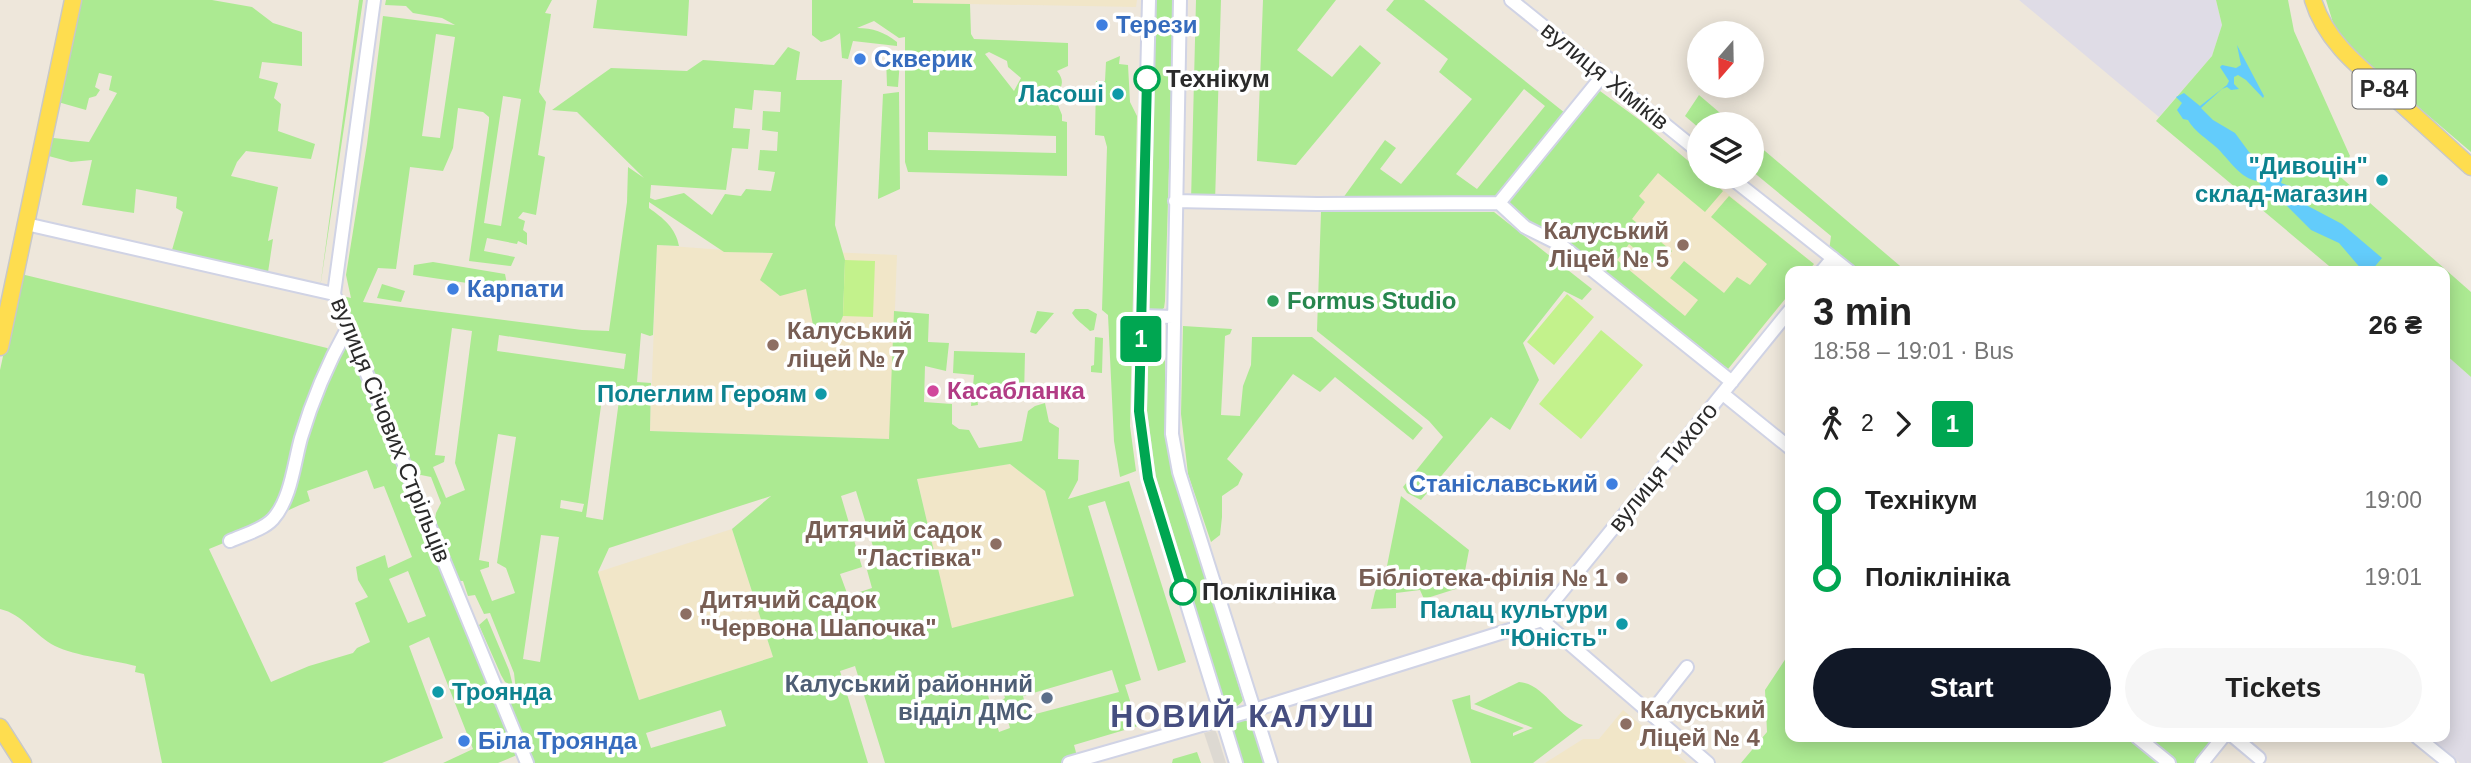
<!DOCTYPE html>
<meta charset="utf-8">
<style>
:root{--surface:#fff;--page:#f6f6f6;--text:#222;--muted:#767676;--accent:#111827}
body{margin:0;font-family:Arial,sans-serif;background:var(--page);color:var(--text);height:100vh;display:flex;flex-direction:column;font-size:26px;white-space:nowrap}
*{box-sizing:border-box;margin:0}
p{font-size:23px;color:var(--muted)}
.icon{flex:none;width:38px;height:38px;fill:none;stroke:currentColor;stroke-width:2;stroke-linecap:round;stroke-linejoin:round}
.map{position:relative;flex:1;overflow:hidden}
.side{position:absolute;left:1785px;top:266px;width:665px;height:476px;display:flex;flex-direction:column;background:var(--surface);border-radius:14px;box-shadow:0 4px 18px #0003}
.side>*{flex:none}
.badge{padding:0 14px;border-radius:5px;font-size:24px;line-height:46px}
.needle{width:46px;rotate:200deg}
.tools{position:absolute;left:1687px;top:21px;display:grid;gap:14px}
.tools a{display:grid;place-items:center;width:77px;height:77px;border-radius:50%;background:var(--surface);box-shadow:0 4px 18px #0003;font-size:35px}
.map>.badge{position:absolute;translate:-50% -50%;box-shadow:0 0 0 4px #fff}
.legs{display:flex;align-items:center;gap:10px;height:77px;padding:0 28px;font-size:23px}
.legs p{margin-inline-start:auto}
.headline{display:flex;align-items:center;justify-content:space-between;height:119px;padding:0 28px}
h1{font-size:38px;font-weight:600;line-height:52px}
.button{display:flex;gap:14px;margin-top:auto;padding:14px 28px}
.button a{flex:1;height:80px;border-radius:42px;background:var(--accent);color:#fff;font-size:28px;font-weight:600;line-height:80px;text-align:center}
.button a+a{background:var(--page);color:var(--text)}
ul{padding:0 28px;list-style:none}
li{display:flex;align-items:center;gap:24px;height:77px;font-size:26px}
li i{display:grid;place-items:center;width:10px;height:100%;margin:0 9px;background:currentColor}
li i::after{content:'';width:18px;height:18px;margin:-9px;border:5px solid;border-radius:50%;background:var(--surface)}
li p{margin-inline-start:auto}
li:first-child i{background:linear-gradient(#0000 50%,currentColor 0)}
li:last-child i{background:linear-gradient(currentColor 50%,#0000 0)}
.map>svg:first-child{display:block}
</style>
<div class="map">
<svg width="2471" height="763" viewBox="0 0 2471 763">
<rect width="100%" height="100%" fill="#eee7db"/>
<path fill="#dfdce6" d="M2019 0H2216L2222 25 2212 56 2159 117Z
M2445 354 2471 377V763H2460L2428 737H2445Z"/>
<path fill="#f1e6c8" d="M913 0H1137L1136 7 913 3Z
M1641 121 1699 170V177H1707L1814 264 1808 271H1790V293L1728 369 1553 226Z
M657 245 765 253 784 250 897 255 890 439 650 431Z
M1010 464 1045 491 1074 596 952 629 917 478Z
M732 529 773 657 639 700 598 572Z
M1623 710 1687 763H1545L1583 739H1599Z"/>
<path fill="#acea92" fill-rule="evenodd" d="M75 0H212L252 7 273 23 302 32V66L262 62 259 78 278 83 274 98 281 104 278 131 315 144 311 159 246 151 237 162 231 176 278 187 268 241 273 239 267 279 170 257 183 212 176 208 177 197 136 189 134 213 82 205 92 160 71 162 41 154 45 137 89 142 117 93 109 90 112 76 99 73 95 87 100 90 96 96 89 98 86 110 58 102Z
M359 0H363L320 288Z
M386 0H552L545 13 551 14 539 92 546 102 538 155 545 157 536 215 523 212 518 218 525 221 523 230 527 233V245L518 241 517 244 487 238 484 251 515 257 511 266 469 261 489 121V117L483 112 458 108 453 148 443 171 410 167 396 269 378 268 363 302 582 330 609 331 627 202 628 167 644 178 577 112 552 110 611 68 687 71 703 60 774 65 788 47 800 52 796 80H842L835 225 845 260 843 316 837 330 813 325 806 289 780 296 760 280 773 253 724 252 649 202V208C663 218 676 228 679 246L657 245 653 335 650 336 641 333 637 382 651 383 650 431 889 439 894 311 929 314 928 342 949 343 946 371 925 366 924 402 952 404V424L959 429 969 430 979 448 1022 441 1028 411 1035 406 1045 403 1049 422 1059 428 1058 459 1079 460 1078 480 1068 499 1129 481 1186 662 1158 671 1105 501 1088 506 1141 680 1125 685 1138 726 1074 745 1078 760 1069 763H885L855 666 840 671 868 763H526L522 753 498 763H443L473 749 429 637 409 646 443 738 382 763H162L144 674 135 672 136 666C113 660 75 656 55 646 35 636 23 614 0 609V370L21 274 327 348 333 353 347 329 334 294 351 298 346 275 367 144 383 16 455 25 442 18 413 13 406 6 385 5ZM436 34 455 37 440 138 422 136ZM754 90 781 92 780 112 763 111 762 130 778 132 777 151 760 150 758 170 775 172 771 191 746 189 741 196 725 194 712 215 684 193 655 200 650 198 651 185 726 190 732 148 748 149 750 129 733 128 735 108 752 110ZM503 96 521 99 501 226 484 223ZM452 328 472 331 455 463 465 490 446 498 433 467 444 462 445 456 435 455ZM499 335 626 354 624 369 497 351ZM603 391 620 393 603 520 586 517ZM498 434 516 437 497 563 506 568 515 593 492 601 480 570 489 567V562L479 560ZM1010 464 1045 491 1074 596 952 628 917 479ZM367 470 374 489 384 486 412 557 388 568 385 555 356 567 358 580 368 597 355 603 370 642 357 648 353 653 309 666 271 682 209 549C245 536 275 514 310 501L307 491ZM421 475 431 477 441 503 436 513 433 533 409 477ZM856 491 879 566 867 570 872 588 848 596 840 574 862 567 841 496ZM771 496 732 529 773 657 639 700 598 572 609 548ZM561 500 584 504 582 512 560 508ZM541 535 559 537 540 662 523 659ZM408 571 426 616 408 623 389 579ZM452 581H463L468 596 475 595 484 614 490 613 514 673 516 691 501 698ZM1112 670 1119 692 1028 716 1023 696ZM1002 688 1005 698 1002 700 1010 728 999 732 987 692ZM721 710 726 726 651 748 646 733Z
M597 0H689L687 36 593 28Z
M812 0H913V3L970 4 971 34 974 39 1068 43V66L1057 71C1066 82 1061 87 1055 98L1062 115V121L1067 122V176L908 172 905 162V37L899 38 874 21 857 28C873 28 884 32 897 42V46L853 41 848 59 842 58 840 33 831 39 821 42 812 35ZM989 52 1007 61 1008 67 1021 78 1014 91 985 54ZM928 132 1056 136V153L928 150Z
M1154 0H1174L1165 301 1164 308 1158 312 1152 311 1147 306Z
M1196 0H1221L1215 202 1191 201Z
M1263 0H1336L1297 50 1332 77 1360 45 1381 63 1296 165 1257 161Z
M1394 0H1424L1565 113 1496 197 1343 198 1385 140 1396 148 1380 169 1401 184 1472 99 1439 72 1448 59 1386 10ZM1524 89 1545 106 1477 189 1456 174Z
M2216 0H2288L2294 31 2350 156 2336 173 2471 292V377L2445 354V271H2335L2156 121 2212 56 2222 25Z
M2326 0H2471V152L2360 57 2334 26Z
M1120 56 1119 64 1128 65 1130 102 1137 116 1130 426 1136 471 1120 477 1114 441 1108 315 1102 310 1107 147 1104 136 1095 135 1096 81H1105L1106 62Z
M886 57 900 60 898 87 887 86Z
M1600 91 1641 121 1699 170V177H1707L1723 191 1705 212 1658 173 1639 196 1645 202 1632 219 1672 251 1658 267 1629 244 1617 260 1685 316 1698 300 1670 278 1684 261 1724 293 1737 277 1750 285 1767 264 1711 217 1729 196 1814 264 1808 271H1790V293L1728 369 1698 345 1503 202Z
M899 92 900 189 878 199 883 94Z
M1699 95 1733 124H1699V128L1685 116Z
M1752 140 1906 271H1854L1829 251 1831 236 1752 171Z
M1321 212H1494L1592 289 1582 300 1564 291 1523 343 1539 380 1510 430 1491 417 1421 500 1407 493 1403 487 1443 437 1429 421 1317 331Z
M433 262 505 274 508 289 413 275 414 265Z
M382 284 405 291 401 302 377 298Z
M1075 309H1088L1097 314 1094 330 1090 331C1084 325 1076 320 1072 313Z
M1037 311 1054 313 1036 334 1030 332Z
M1153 325 1163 328 1165 336V430L1173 473 1243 700C1239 707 1231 709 1224 706L1154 478 1145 410 1146 336 1148 329Z
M1183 326 1232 329 1230 334 1225 336 1221 415 1240 416 1243 386 1251 365 1252 337H1312L1423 428 1413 440 1335 377 1320 392 1293 374 1227 459 1243 474 1238 485 1222 496V517L1220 535 1211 542 1188 474 1181 414Z
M1095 337 1103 338 1102 373 1091 372V366L1094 365Z
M954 351 1025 353 1024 396 988 394 976 390 978 405 971 406 974 375 953 373Z
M1401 496 1469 550 1462 587 1424 599 1420 590 1396 593V608L1371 609 1375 592 1387 566Z
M487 618 509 670 513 686 505 682 501 675 479 625Z
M1790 652V737H2216L2194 763H1741L1767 732 1765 690Z
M1519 682C1546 684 1557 719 1583 725L1533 763H1471L1452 700 1470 695 1471 709 1524 728 1513 733V736L1533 728 1474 704Z
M1244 720 1253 724 1265 763H1243L1232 730 1236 722Z
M1197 752 1201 763H1172L1173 759Z"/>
<path fill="#c3f28c" d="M845 260 875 261 873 317 843 316Z
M1567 294 1594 317 1554 365 1527 342Z
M1601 330 1643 365 1581 439 1539 404Z"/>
<path fill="#ddd9d2" d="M1215 730 1217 734 1226 763H1214L1204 733Z"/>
<path fill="#63ccfb" d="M2237 45 2264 96 2263 98 2246 80 2238 75 2234 77V84L2239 89 2231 90 2227 87 2222 89 2201 108 2213 120 2235 133 2249 152 2283 177 2281 183 2292 187 2308 206 2342 224 2382 258 2371 271H2363L2339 243 2311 230 2278 197 2265 191 2258 181C2240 179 2229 159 2216 147 2207 139 2194 131 2188 120L2183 119 2177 110 2182 103 2176 97 2184 93 2200 106 2227 85 2229 81 2220 67 2222 65 2236 68 2241 65Z"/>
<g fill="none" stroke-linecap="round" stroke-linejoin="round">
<g stroke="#d0d3e5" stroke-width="16">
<path id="minor" d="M374 0 334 294 527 763
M1149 0 1139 411 1148 478 1236 763
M1180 0 1172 434 1179 472 1271 763
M1511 0 1699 152
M1730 177 1849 271
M1175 201 1317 204 1499 203 1525 227 1561 245 1732 382
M1499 203 1603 75
M26 224 334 294
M1822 271 1833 258
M1142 316 1173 317
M1723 394 1790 448
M230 541C243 535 263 530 273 519 291 499 294 463 301 438 312 401 328 363 347 329
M1542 620 1708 763
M1650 714 1687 667
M2137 737 2169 763
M2234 737 2259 758
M2417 737 2449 763
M1069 763 1254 710 1542 620 1546 611 1790 310
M2202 763 2223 737"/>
</g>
<g stroke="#c8c8c8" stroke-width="19">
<path id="major" d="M2313 0C2326 43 2363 70 2395 98 2420 121 2446 144 2471 167
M0 347 73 0
M0 727 23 763"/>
</g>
<use href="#minor" stroke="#fff" stroke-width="12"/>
<use href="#major" stroke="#fedd4f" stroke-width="16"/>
</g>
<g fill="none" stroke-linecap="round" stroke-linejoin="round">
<g stroke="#fff" stroke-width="16">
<path id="line-1" d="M1147 79 1139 411 1148 478 1183 592"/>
</g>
<use href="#line-1" stroke="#00a651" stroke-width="10"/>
</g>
<g fill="#3f7fe0" stroke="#fff" stroke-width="2.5">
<circle cx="1102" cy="25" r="7"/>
<circle cx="860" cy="59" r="7"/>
<circle cx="453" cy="289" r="7"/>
<circle cx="1612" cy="484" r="7"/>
<circle cx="464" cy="741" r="7"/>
</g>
<g fill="#fff" stroke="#00a651" stroke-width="3.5">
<circle cx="1147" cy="79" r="12"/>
<circle cx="1183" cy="592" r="12"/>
</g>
<g fill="#0f9aa8" stroke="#fff" stroke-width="2.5">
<circle cx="1118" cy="94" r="7"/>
<circle cx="2382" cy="180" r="7"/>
<circle cx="821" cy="394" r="7"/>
<circle cx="1622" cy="624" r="7"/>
<circle cx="438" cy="692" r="7"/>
</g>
<g fill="#8d6e63" stroke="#fff" stroke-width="2.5">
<circle cx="1683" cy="245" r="7"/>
<circle cx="773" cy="345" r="7"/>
<circle cx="996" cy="544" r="7"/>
<circle cx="1622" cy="578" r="7"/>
<circle cx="686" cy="614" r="7"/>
<circle cx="1626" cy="724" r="7"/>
</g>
<circle fill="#2e9e5b" stroke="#fff" stroke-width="2.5" cx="1273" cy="301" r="7"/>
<circle fill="#d1479c" stroke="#fff" stroke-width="2.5" cx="933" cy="391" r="7"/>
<circle fill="#5c6f8a" stroke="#fff" stroke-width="2.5" cx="1047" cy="698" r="7"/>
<g text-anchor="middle" stroke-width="7" stroke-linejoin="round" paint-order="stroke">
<rect fill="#fff" stroke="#6a6a6a" stroke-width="2" x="2352.5" y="69.5" width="63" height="39" rx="5"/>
<g font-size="23" font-weight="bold" fill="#2a2a2a">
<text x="2384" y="97">Р-84</text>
</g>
<g font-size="24" font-weight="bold" fill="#366cbe" stroke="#fff" text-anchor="start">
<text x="1116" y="33">Терези</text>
<text x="874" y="67">Скверик</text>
<text x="467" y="297">Карпати</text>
<text x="1598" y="492" text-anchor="end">Станіславський</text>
<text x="478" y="749">Біла Троянда</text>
</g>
<g font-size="24" fill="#2a2a2a" stroke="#fff">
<text transform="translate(1605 76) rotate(39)" y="8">вулиця Хіміків</text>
<text transform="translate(391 430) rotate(68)" y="8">вулиця Січових Стрільців</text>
<text transform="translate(1663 467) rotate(-51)" y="8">вулиця Тихого</text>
</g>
<g font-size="24" font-weight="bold" fill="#2a2a2a" stroke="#fff" text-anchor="start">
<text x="1166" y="87">Технікум</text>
<text x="1202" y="600">Поліклініка</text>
</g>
<g font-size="24" font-weight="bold" fill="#0d838f" stroke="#fff" text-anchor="end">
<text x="1104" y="102">Ласоші</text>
<text x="2368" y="174">"Дивоцін"<tspan x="2368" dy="28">склад-магазин</tspan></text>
<text x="807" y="402">Полеглим Героям</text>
<text x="1608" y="618">Палац культури<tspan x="1608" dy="28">"Юність"</tspan></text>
<text x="452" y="700" text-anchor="start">Троянда</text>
</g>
<g font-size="24" font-weight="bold" fill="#785e54" stroke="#fff" text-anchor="end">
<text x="1669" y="239">Калуський<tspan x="1669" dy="28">Ліцей № 5</tspan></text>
<text x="787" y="339" text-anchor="start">Калуський<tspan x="787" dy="28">ліцей № 7</tspan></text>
<text x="982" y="538">Дитячий садок<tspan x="982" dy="28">"Ластівка"</tspan></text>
<text x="1608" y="586">Бібліотека-філія № 1</text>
<text x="700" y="608" text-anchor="start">Дитячий садок<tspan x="700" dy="28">"Червона Шапочка"</tspan></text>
<text x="1640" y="718" text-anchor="start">Калуський<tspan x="1640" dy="28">Ліцей № 4</tspan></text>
</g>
<g font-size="24" font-weight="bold" fill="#27864d" stroke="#fff" text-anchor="start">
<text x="1287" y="309">Formus Studio</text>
</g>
<g font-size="24" font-weight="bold" fill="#b23c85" stroke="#fff" text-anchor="start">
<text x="947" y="399">Касабланка</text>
</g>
<g font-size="24" font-weight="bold" fill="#4e5e75" stroke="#fff" text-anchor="end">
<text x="1033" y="692">Калуський районний<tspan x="1033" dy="28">відділ ДМС</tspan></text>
</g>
<g font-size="32" font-weight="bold" letter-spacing="2" fill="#464e80" stroke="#fff">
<text x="1243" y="727">НОВИЙ КАЛУШ</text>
</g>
</g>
</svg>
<div class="tools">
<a><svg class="needle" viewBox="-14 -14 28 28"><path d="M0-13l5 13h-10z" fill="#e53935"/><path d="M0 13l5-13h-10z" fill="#767676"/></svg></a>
<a><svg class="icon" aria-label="layers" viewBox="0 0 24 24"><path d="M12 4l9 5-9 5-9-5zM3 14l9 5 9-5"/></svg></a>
</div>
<b class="badge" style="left:1141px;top:339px;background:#00a651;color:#fff">1</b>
<section class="side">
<div class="headline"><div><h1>3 min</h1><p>18:58 – 19:01 · Bus</p></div><b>26 ₴</b></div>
<div class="legs"><svg class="icon" aria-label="walk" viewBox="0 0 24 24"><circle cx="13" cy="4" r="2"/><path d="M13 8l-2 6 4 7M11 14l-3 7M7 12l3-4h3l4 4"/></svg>2<svg class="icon" aria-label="forward" viewBox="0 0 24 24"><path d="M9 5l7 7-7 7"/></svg><b class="badge" style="background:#00a651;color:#fff">1</b></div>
<ul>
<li><i style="color:#00a651"></i><b>Технікум</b><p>19:00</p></li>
<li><i style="color:#00a651"></i><b>Поліклініка</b><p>19:01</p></li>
</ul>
<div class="button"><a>Start</a><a>Tickets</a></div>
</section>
</div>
